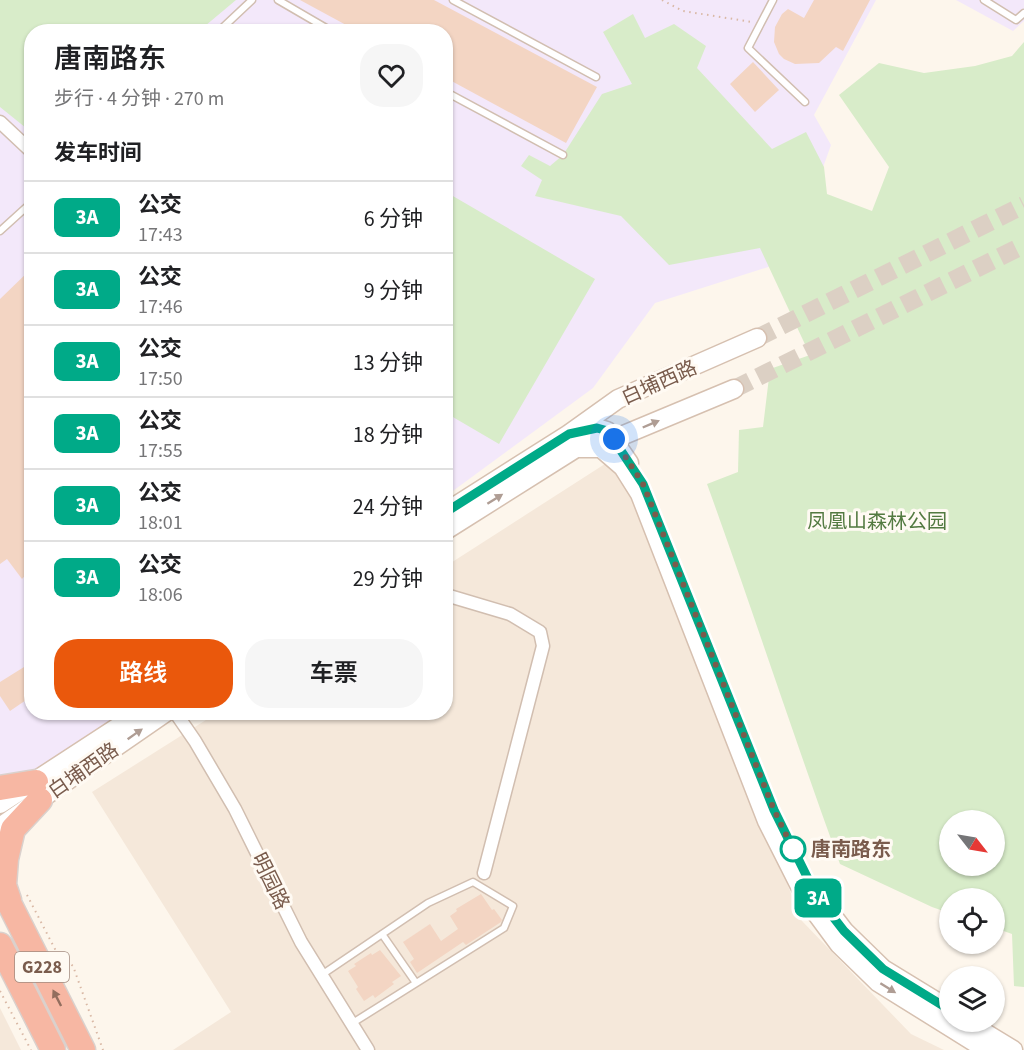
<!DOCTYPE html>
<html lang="zh">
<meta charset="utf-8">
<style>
:root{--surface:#fff;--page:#f6f6f6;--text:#202124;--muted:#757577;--line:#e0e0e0;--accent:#ea580c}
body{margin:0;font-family:"Source Sans 3","Noto Sans SC",sans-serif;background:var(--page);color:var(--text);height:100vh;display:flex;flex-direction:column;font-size:22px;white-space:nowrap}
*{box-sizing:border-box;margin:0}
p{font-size:20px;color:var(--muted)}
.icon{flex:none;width:33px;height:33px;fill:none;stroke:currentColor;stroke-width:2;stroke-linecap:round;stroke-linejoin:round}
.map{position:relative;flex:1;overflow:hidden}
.side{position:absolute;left:24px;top:24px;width:429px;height:696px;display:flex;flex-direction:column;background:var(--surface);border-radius:24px;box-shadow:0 2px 4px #0004}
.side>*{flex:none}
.badge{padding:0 12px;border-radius:9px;font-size:21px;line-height:39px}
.needle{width:39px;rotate:121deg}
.buttons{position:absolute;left:939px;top:810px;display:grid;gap:12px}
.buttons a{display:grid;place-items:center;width:66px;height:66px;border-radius:50%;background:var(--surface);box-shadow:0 2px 4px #0004;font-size:30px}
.you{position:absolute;width:30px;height:30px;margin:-15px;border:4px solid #fff;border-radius:50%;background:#1a73e8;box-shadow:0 0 0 9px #1a73e833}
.map>.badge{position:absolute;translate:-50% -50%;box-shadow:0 0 0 3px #fff}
h2{padding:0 30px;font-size:22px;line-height:54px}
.round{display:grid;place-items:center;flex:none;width:63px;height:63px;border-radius:24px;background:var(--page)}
.overview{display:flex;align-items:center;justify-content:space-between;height:102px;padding:0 30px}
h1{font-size:28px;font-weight:600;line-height:45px}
.button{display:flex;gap:12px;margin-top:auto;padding:12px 30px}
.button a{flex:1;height:69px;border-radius:24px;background:var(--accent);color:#fff;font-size:24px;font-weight:600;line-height:69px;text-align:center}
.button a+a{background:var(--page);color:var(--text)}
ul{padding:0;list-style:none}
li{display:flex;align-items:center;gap:18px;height:72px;padding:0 30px;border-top:2px solid var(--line)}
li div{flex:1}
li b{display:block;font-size:22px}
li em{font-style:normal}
li .badge{min-width:66px;font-weight:700;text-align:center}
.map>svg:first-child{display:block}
</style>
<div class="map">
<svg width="1024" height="1050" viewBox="0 0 1024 1050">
<rect width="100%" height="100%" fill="#fdf6ec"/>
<path fill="#f5e8da" d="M622 453 721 718 802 921 911 1034 944 1050H173L231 1012 92 792 217 713 446 712V566Z
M0 1008 21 1050H0Z"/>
<path fill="#f3e8fa" d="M0 0H876L814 115 831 145 790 260 655 303 593 388 446 496V32H32V712L126 713 0 798Z
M956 0H1024V21L1013 31Z"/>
<path fill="#d8ecc9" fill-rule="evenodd" d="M0 0H236L199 31 32 32 31 132 0 107Z
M633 14 645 38 674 24 706 46 697 68 772 149 806 132 824 167 827 194 872 211 889 167 839 95 879 63 924 73 975 66 1012 56 1024 42V987L1014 986 1012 934 995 928 994 898H950L949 913 932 907 840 864C794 738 753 611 707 484L738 472 739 430 763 427 770 369 810 355 760 248 669 265 621 216 535 196 542 180 521 166 529 155 550 166 563 155 602 94 632 84 603 32ZM950 820H994V866H950Z
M446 192 595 279 499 444 446 413Z"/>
<path fill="#f3d5c3" d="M300 0H434L597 87 566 143 446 78V32H359Z
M814 0H870L843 51 836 47 819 63 795 64 784 59 779 54 774 42 775 27 782 14 788 9 804 18Z
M753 62 779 90 755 112 730 84Z
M32 268V568L22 579 7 559 0 564V299Z
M32 662V696L10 711 0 696V682Z
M481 894 492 910 494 909 502 920 501 922 466 945 463 942 417 973 410 962 414 959 403 942 430 924 441 941 458 929 450 916 457 911 456 909Z
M380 950 401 976 392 982 394 984 375 998 373 995 364 1001 356 989 358 987 348 971 356 966 354 964 371 953 372 955Z"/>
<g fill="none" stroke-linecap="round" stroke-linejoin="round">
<path stroke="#dcd0c4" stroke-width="18" stroke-dasharray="18 9" stroke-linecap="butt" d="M757 338 1024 205
M734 389 1024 245"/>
<g stroke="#d1beb0" stroke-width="9">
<path id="lane" d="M278 0 333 32
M453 0 596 77
M773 0 748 48 805 102
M984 0 1016 20 1024 13
M218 32 252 0
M446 92 563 155
M32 170V185
M0 231 32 202
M382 934 416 983
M320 976 428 903 473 882 513 906 504 928 351 1024"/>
</g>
<g stroke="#d1beb0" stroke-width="15">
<path id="street" d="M0 122 32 152
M446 595 510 614 540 632 543 646 484 873
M175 712 195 741 235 809 301 942 368 1050"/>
</g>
<g stroke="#d6c0b0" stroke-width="21">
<path id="secondary" d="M569 434 597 428 607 431 629 463
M576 448H601L623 467 640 494 767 821 808 902 839 944 878 982 987 1050
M446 512 569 434 618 399 757 338
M446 530 576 448 614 439 734 389
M0 804 141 712
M0 827 166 712
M831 914 844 931 883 969 950 1010
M967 1022 1013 1050"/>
</g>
<g stroke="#dad1cd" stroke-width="27">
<path id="highway" d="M0 788 36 782
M0 885 83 1050
M9 900 4 885 6 859 13 829 40 800
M0 945 53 1050"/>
</g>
<path stroke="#d9b8a5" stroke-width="2" stroke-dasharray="1.5 4.5" stroke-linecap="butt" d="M662 0 683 11 752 22
M27 895 57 953 73 966 103 1050
M0 991 31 1050"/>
<use href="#lane" stroke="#fff" stroke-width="6"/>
<use href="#street" stroke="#fff" stroke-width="12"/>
<use href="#secondary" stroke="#fff" stroke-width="18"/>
<use href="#highway" stroke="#f7b7a3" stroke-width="24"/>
</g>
<defs><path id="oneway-solid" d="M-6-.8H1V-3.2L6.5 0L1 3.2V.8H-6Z" transform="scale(1.5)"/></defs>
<g fill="#af9d94">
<use href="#oneway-solid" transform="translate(651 424) rotate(-23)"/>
<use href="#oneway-solid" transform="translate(495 499) rotate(-32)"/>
<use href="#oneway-solid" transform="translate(135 734) rotate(-35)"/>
<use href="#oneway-solid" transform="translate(888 988) rotate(32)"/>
</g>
<use fill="#936e5e" href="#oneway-solid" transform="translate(57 998) rotate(-117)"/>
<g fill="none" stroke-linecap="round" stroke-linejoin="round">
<g stroke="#fff" stroke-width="14">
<path id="line" d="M446 512 569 434 597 428 608 431 643 484 774 810 816 895 844 931 883 969 950 1010"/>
</g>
<use href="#line" stroke="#0a8" stroke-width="9"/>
<path stroke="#7a5c4d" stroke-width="6" stroke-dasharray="0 10.8" d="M614 439 643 484 774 810 795 853 793 849"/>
</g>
<circle fill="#fff" stroke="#0a8" stroke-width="3" cx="793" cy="849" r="12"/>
<g text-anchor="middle" stroke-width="6" stroke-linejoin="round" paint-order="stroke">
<rect fill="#fffaf3" stroke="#a28b7f" stroke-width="1.5" x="15" y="952" width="54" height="30" rx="4.5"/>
<g font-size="18" font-weight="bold" fill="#7a5c4d">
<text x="42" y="973">G228</text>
</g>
<g font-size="20" fill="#7a5c4d" stroke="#fffaf3">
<text transform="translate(659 382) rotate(-24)" y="7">白埔西路</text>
<text transform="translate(83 770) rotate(-35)" y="7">白埔西路</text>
<text transform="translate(271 881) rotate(64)" y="7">明园路</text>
</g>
<g font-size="20" fill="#537a41" stroke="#fffaf3">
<text x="877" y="528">凤凰山森林公园</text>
</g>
<g font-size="20" font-weight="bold" fill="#7a5c4d" stroke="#fffaf3" text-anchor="start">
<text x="811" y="856">唐南路东</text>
</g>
</g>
</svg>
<div class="buttons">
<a><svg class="needle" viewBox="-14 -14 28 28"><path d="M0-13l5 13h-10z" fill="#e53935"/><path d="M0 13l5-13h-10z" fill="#757577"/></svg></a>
<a><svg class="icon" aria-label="locate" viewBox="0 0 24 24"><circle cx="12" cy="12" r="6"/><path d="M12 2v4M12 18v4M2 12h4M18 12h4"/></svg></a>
<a><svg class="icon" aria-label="layers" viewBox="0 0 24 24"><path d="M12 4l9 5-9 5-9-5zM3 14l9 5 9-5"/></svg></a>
</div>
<div class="you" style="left:614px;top:439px"></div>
<b class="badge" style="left:818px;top:898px;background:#0a8;color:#fff">3A</b>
<section class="side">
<div class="overview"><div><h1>唐南路东</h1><p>步行 · 4 分钟 · 270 m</p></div><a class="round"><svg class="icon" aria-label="heart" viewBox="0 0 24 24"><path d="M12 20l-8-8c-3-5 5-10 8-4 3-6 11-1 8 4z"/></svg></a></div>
<h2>发车时间</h2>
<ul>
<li><span class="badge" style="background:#0a8;color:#fff">3A</span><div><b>公交</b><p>17:43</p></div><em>6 分钟</em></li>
<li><span class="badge" style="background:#0a8;color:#fff">3A</span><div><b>公交</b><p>17:46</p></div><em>9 分钟</em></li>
<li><span class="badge" style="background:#0a8;color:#fff">3A</span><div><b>公交</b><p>17:50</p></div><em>13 分钟</em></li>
<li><span class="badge" style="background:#0a8;color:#fff">3A</span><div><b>公交</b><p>17:55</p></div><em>18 分钟</em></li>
<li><span class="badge" style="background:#0a8;color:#fff">3A</span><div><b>公交</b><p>18:01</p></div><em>24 分钟</em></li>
<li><span class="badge" style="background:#0a8;color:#fff">3A</span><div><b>公交</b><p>18:06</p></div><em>29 分钟</em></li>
</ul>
<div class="button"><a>路线</a><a>车票</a></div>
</section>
</div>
